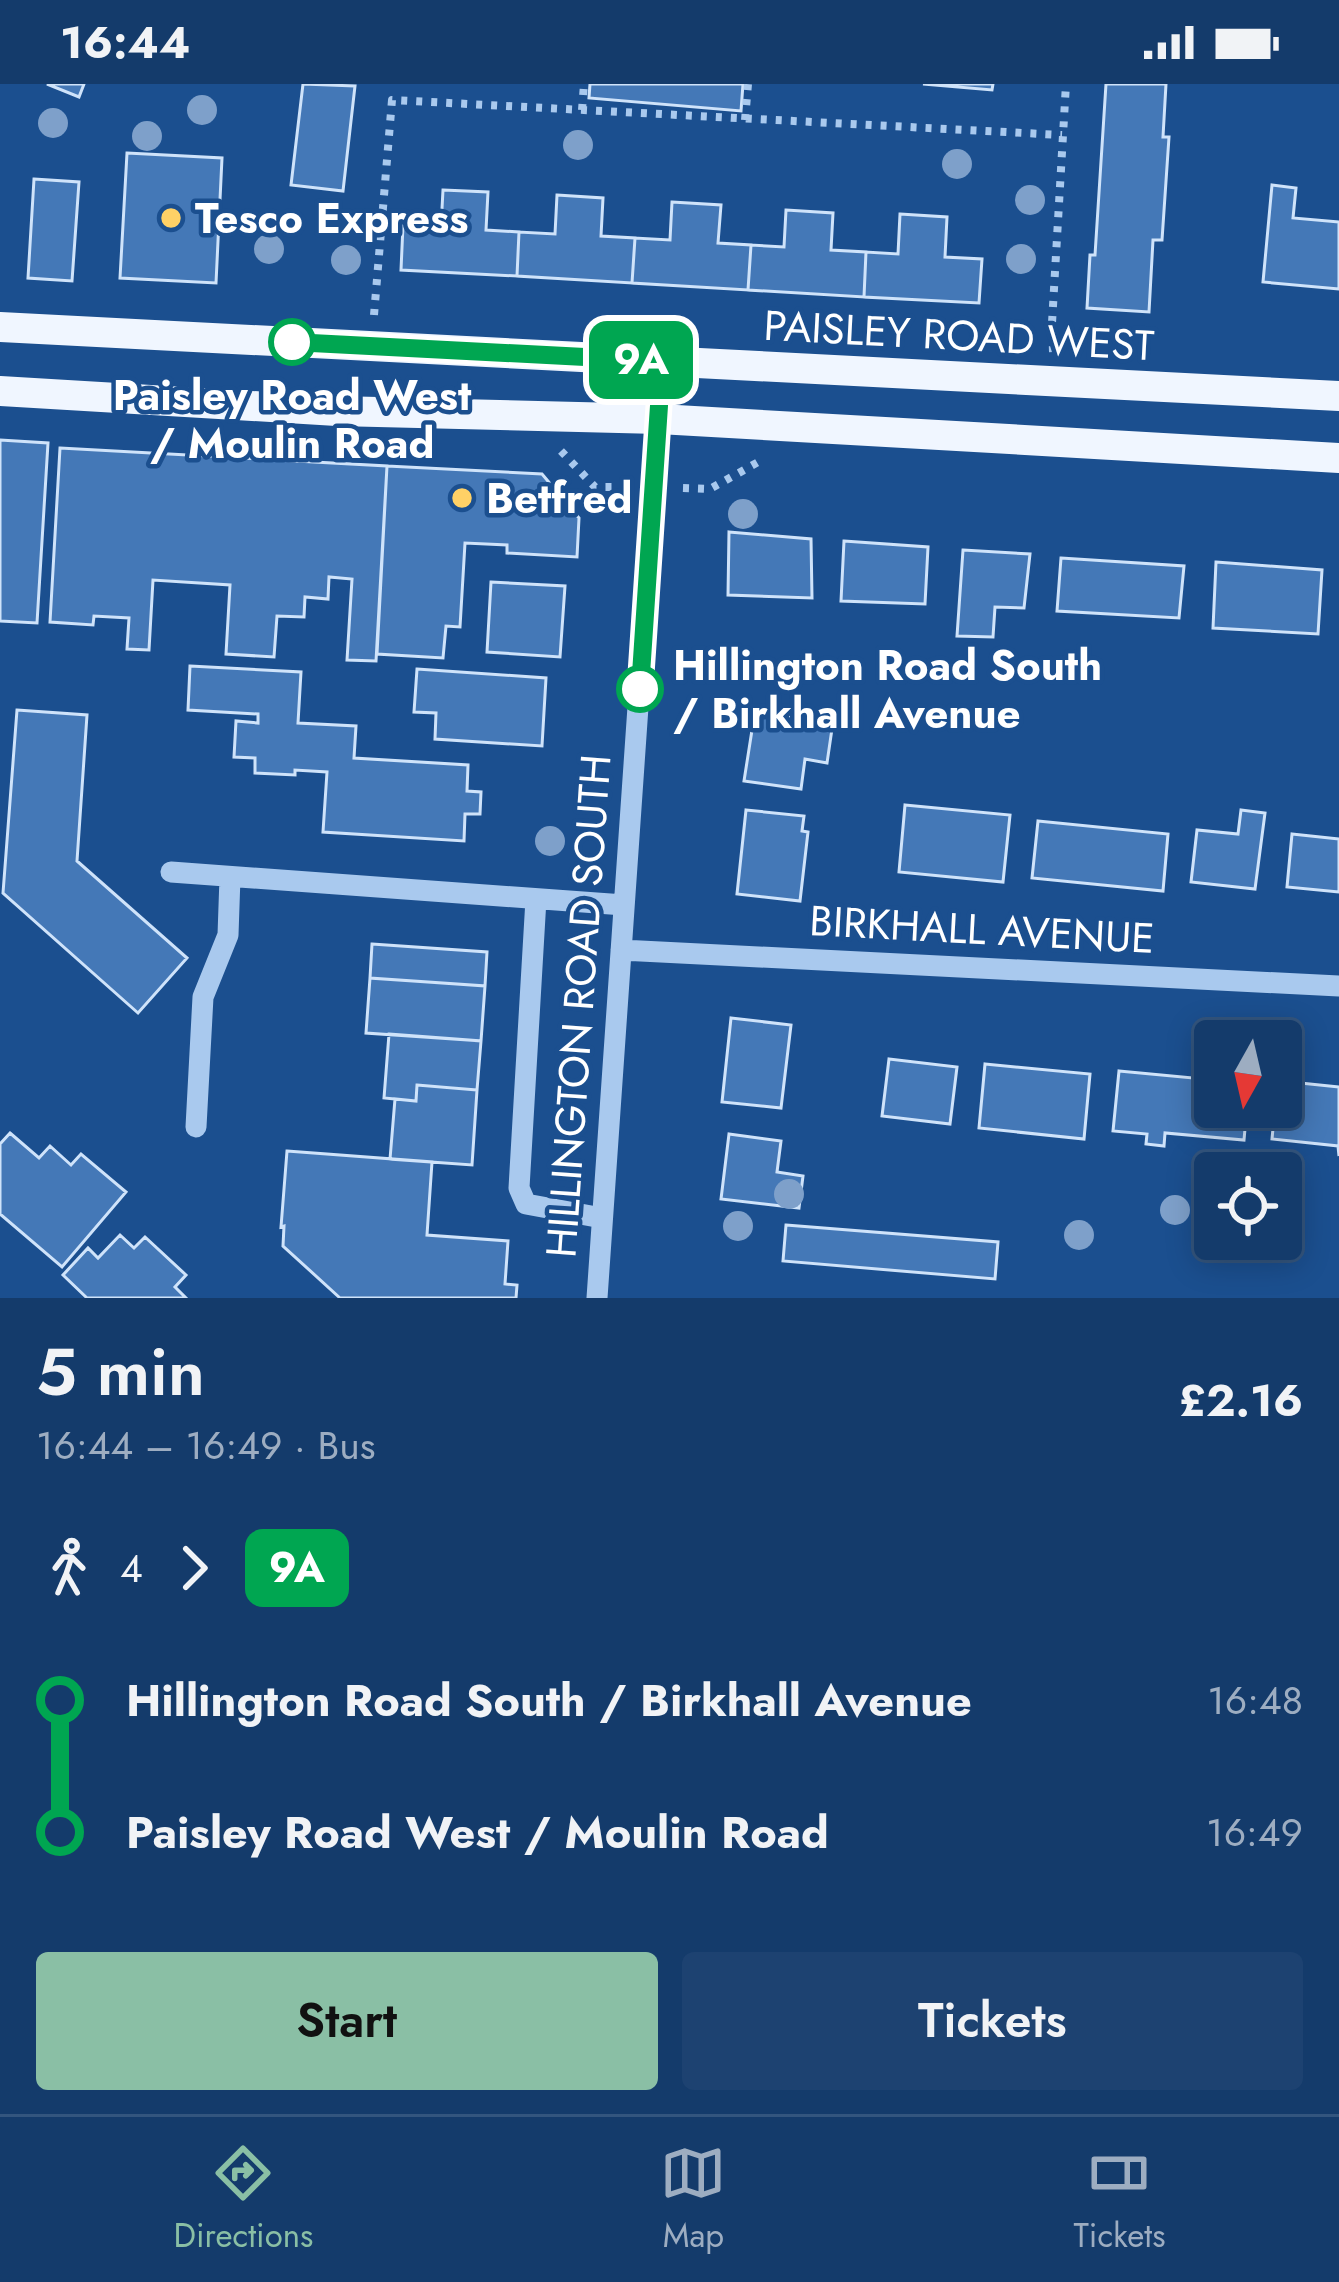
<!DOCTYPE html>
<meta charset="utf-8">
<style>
:root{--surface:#143b6b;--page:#1d4271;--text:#f1f3f6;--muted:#9dadc1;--line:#33557e;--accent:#8abfa5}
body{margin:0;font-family:Jost,sans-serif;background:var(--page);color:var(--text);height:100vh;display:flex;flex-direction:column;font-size:45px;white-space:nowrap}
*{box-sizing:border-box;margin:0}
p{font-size:39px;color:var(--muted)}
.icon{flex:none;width:66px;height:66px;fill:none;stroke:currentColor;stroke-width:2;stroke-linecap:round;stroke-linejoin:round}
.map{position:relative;height:1214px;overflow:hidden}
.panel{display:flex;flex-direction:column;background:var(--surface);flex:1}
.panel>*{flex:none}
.badge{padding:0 24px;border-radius:18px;font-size:42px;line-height:78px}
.needle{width:78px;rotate:188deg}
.fabs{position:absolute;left:1194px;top:936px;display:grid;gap:24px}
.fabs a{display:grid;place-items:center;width:108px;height:108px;border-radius:12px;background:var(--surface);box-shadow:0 6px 30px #0003,0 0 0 3px var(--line);font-size:60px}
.map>.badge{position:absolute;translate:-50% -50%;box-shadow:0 0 0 6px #fff}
.legs{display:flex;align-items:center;gap:18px;height:132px;padding:0 36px;font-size:39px}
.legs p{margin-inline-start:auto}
.overview{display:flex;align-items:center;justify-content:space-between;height:204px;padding:0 36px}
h1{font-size:66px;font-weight:600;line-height:90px}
.action{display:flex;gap:24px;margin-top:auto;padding:24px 36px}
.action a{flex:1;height:138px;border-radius:12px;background:var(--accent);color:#111;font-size:48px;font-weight:600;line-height:138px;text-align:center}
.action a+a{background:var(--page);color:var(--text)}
ul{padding:0 36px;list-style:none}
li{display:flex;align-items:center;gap:42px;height:132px;font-size:45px}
li i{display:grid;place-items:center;width:18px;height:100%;margin:0 15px;background:currentColor}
li i::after{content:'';width:30px;height:30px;margin:-15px;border:9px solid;border-radius:50%;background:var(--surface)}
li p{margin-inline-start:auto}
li:first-child i{background:linear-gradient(#0000 50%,currentColor 0)}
li:last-child i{background:linear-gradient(currentColor 50%,#0000 0)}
.status{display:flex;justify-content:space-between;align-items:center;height:84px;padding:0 60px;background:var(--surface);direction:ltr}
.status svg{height:33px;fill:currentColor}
.tab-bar{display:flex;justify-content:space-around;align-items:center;height:168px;border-top:3px solid var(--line);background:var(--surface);font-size:33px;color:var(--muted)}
.tab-bar a{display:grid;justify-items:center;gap:6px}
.tab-bar .selected{color:var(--accent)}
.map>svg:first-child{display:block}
</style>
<div class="status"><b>16:44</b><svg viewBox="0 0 49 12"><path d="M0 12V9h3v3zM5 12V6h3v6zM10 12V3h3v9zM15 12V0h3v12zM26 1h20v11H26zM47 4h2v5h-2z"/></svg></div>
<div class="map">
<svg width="1339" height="1214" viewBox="0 0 1339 1214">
<rect width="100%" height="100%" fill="#1b4f8f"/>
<path fill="#4478b7" stroke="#cfe3fa" stroke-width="3" d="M47 0H84L79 13Z
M303 0 355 2 343 107 291 101Z
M590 0H743L741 27 589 14Z
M923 0H993L992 6Z
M1106 0H1166L1163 53H1169L1162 156H1153L1149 228 1087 224 1090 171H1095Z
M127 69 222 74 216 199 120 194Z
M34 95 79 98 72 197 28 194Z
M1272 101 1296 104 1293 134 1339 138V205L1263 198Z
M443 106 488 108 486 146 519 148 517 192 401 186 403 141 441 143Z
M557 111 603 114 601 152 635 154 632 199 517 192 519 148 555 150Z
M672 118 721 121 718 159 751 161 748 206 632 199 635 154 670 156Z
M786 126 833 129 831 166 866 168 864 213 748 206 751 161 784 163Z
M900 130 947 133 945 173 982 175 979 219 864 213 866 168 898 170Z
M0 356 48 359 37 539 0 537Z
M60 364 387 382 376 577 347 576 352 495 329 493 328 515 305 513 304 533 277 532 274 573 226 570 230 501 153 496 149 566 127 565 129 534 94 532 93 541 50 538Z
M387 382 542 390 579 434 577 473 507 469V461L465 459 460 543 446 542 443 574 377 570Z
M729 448 811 455 812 514 728 511Z
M844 457 928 463 925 520 841 517Z
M963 466 1030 470 1024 524 995 523 993 553 957 552Z
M1061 474 1184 482 1179 534 1057 527Z
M1216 478 1322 486 1318 550 1213 544Z
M491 498 565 502 560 573 487 568Z
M190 582 301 588 298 639 356 642 354 674 468 681 467 707 481 708 480 730H465L464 757 323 748 327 688 295 686V691L255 689V674L234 673 236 637 258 639V630L188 626Z
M417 585 546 594 542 662 435 655 436 629 414 628Z
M17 626 87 631 77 777 187 874 138 929 3 809Z
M755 627 833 638 827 679 805 675 801 705 744 697Z
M905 721 1010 731 1003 798 899 788Z
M746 726 804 732 802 747 808 748 800 817 737 810Z
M1241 726 1265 729 1255 805 1191 798 1197 746 1238 750Z
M1038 737 1168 750 1163 807 1032 794Z
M1292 750 1339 755V808L1287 803Z
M372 860 487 868 485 902 370 894Z
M370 894 485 902 481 957 366 949Z
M731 934 791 941 781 1024 722 1018Z
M389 950 481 957 477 1006 417 1001 416 1017 384 1014Z
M889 975 957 983 950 1040 882 1032Z
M985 980 1090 990 1084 1055 979 1044Z
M1119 987 1215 996V1023H1247L1244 1056 1165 1049 1164 1062 1146 1060 1147 1050 1113 1047Z
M1281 997 1339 1003V1072L1338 1062 1272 1055 1275 1023H1281Z
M417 1001 477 1006 472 1081 390 1075 395 1015 416 1017Z
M10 1049 39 1074 50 1062 71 1081 81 1070 126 1108 62 1183 0 1130V1060Z
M729 1050 781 1057 777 1088 803 1092 799 1124 721 1115Z
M287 1067 432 1078 427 1151 508 1157 505 1200 517 1201 516 1214H340L283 1162 284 1142 281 1143Z
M786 1141 998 1158 995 1195 783 1177Z
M120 1151 134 1164 145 1153 186 1191 175 1203 186 1214H87L63 1191 88 1164 98 1174Z"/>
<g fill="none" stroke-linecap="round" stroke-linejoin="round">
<path stroke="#a9c9ee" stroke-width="8" stroke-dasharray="6 9" stroke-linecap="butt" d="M582 26 584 0
M745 36 748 0
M374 231 392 16 1062 51
M1053 268 1052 239 1066 0
M561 367 595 403H626
M683 404 710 405 760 377V374"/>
<path stroke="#a9c9ee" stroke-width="21" d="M171 788 624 821
M536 815 519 1104 526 1120 602 1134
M621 866 1339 902
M196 1043 203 913 228 851 230 793
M597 1214 662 277"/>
<path stroke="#f0f6ff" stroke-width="30" d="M0 243 1339 312
M0 307 337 327 659 335 1339 374"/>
</g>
<g fill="#7ea0ca">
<circle cx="202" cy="26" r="15"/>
<circle cx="53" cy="39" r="15"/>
<circle cx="147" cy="52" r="15"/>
<circle cx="578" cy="61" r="15"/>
<circle cx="957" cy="80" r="15"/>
<circle cx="1030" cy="116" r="15"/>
<circle cx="269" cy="165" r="15"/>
<circle cx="1021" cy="175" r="15"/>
<circle cx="346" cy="176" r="15"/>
<circle cx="743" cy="430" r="15"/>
<circle cx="550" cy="757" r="15"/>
<circle cx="789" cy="1110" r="15"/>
<circle cx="1175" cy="1126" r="15"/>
<circle cx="738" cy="1142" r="15"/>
<circle cx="1079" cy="1151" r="15"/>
</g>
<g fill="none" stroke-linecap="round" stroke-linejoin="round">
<g stroke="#fff" stroke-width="27">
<path id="line-1" d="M292 258 662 277 640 605"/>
</g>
<use href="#line-1" stroke="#00a651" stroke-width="18"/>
</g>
<g fill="#ffd166" stroke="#1b4f8f" stroke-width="4.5">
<circle cx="171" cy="134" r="12"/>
<circle cx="462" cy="414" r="12"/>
</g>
<g fill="#fff" stroke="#00a651" stroke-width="6">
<circle cx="292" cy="258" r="21"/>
<circle cx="640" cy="605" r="21"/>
</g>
<g text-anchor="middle" stroke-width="9" stroke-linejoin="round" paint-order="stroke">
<g font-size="42" font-weight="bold" fill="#fff" stroke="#1b4f8f" text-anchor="start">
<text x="195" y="149">Tesco Express</text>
<text x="486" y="429">Betfred</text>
</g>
<g font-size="42" fill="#fff" stroke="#1b4f8f">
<text transform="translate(959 251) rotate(3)" y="15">PAISLEY ROAD WEST</text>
<text transform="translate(982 845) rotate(3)" y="15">BIRKHALL AVENUE</text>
<text transform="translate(578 922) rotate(-86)" y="15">HILLINGTON ROAD SOUTH</text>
</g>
<g font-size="42" font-weight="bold" fill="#fff" stroke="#1b4f8f">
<text x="292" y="326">Paisley Road West<tspan x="292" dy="48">/ Moulin Road</tspan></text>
<text x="673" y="596" text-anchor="start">Hillington Road South<tspan x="673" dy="48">/ Birkhall Avenue</tspan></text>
</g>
</g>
</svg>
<div class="fabs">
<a><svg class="needle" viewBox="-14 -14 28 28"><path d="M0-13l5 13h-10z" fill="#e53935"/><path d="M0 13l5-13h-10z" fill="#9dadc1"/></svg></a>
<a><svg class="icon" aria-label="locate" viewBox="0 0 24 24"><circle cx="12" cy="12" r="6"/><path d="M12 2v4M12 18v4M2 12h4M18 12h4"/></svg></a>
</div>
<b class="badge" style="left:641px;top:276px;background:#00a651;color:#fff">9A</b>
</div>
<section class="panel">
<div class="overview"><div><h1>5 min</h1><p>16:44 – 16:49 · Bus</p></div><b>£2.16</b></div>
<div class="legs"><svg class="icon" aria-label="walk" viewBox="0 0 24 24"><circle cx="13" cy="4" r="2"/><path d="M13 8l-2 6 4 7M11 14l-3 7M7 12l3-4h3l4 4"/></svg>4<svg class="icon" aria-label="forward" viewBox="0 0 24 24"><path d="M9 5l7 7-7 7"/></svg><b class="badge" style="background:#00a651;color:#fff">9A</b></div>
<ul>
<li><i style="color:#00a651"></i><b>Hillington Road South / Birkhall Avenue</b><p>16:48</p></li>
<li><i style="color:#00a651"></i><b>Paisley Road West / Moulin Road</b><p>16:49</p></li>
</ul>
<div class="action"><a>Start</a><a>Tickets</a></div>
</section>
<nav class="tab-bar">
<a class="selected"><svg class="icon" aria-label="directions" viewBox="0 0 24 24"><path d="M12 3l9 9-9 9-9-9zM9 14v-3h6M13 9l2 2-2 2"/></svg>Directions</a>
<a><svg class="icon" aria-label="map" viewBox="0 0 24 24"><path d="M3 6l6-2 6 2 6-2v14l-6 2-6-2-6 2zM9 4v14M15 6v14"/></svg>Map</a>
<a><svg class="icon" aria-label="tickets" viewBox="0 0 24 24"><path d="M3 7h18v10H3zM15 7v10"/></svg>Tickets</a>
</nav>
